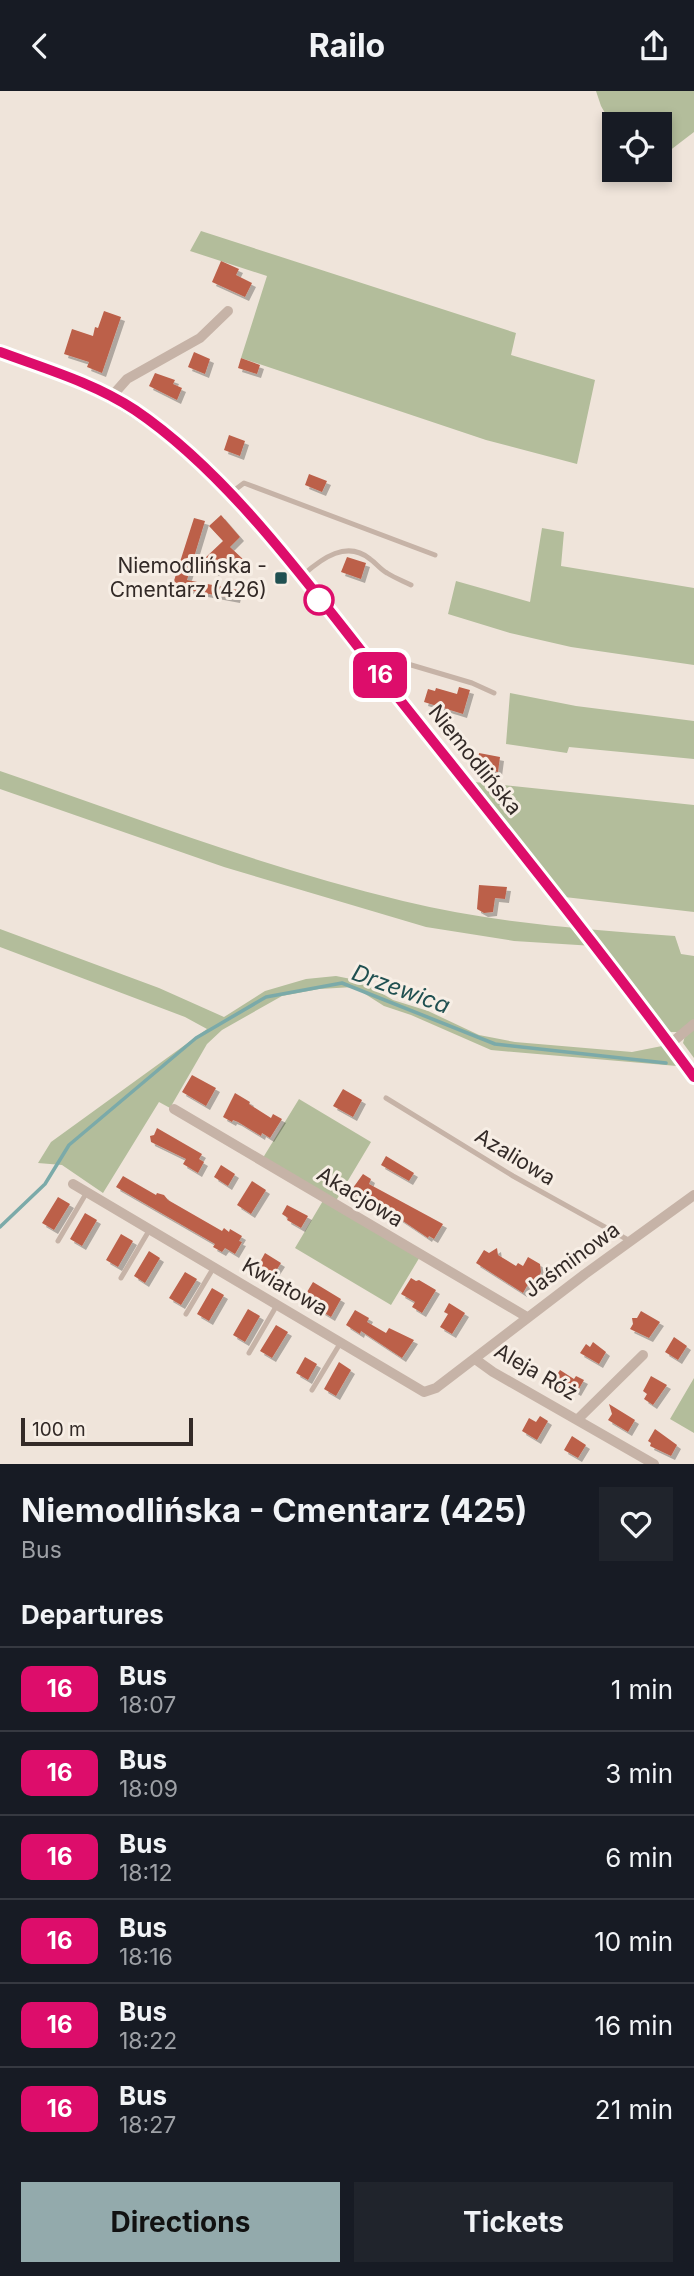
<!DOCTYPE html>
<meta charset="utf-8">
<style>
:root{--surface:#171b24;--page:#20242c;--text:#f1f3f6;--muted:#9ea1a6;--line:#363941;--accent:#93aaac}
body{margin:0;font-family:Inter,sans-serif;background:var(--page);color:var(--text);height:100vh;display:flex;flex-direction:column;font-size:26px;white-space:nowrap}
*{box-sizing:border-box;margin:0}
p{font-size:23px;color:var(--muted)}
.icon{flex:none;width:38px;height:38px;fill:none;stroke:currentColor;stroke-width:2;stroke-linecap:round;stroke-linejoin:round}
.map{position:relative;height:1373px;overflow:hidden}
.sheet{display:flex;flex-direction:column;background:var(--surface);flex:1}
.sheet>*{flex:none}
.badge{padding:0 14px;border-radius:10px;font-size:24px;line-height:46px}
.fabs{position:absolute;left:602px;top:21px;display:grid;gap:14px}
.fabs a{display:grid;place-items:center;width:70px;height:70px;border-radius:0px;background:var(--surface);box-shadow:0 4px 10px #0003;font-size:35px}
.scale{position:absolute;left:21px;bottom:18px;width:172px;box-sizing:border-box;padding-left:7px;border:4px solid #332a27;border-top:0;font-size:19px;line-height:24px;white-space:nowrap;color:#332a27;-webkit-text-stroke:5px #f7eee5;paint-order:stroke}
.map>.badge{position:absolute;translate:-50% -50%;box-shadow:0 0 0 4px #fff}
h2{padding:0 21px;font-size:26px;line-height:63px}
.round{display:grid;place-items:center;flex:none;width:74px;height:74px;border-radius:0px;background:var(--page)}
.head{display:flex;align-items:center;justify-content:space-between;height:119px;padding:0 21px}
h1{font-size:33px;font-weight:700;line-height:52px}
.cta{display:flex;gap:14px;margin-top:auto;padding:14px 21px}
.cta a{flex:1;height:80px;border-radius:0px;background:var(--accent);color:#111;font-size:28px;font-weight:700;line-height:80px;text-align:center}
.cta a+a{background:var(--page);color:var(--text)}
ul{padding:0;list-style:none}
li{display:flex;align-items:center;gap:21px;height:84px;padding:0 21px;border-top:2px solid var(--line)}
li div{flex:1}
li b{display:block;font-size:26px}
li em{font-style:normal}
li .badge{min-width:77px;font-weight:700;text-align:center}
header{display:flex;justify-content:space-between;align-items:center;height:91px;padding:0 21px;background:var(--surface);font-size:32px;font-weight:700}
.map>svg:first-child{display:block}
</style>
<header><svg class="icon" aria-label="back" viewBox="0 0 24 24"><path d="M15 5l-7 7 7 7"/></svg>Railo<svg class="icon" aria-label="share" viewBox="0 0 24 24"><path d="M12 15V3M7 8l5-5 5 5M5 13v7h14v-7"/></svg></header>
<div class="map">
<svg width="694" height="1373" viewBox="0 0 694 1373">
<defs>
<filter id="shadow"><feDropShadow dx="4" dy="4" stdDeviation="0" flood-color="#0004"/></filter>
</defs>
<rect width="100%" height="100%" fill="#efe4da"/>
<path fill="#b3bd9b" d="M596 0H694V41L660 67V33H614V38L601 15Z
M201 140 516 242 511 264 595 289 577 373 486 349 241 267 267 185 190 160Z
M542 437 564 441 561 475 694 497V574L571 556 510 542 448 523 456 490 530 511Z
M510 602 576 615 694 630V668L569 656 567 662 506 653Z
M0 680C133 726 266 777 403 810 492 832 584 838 675 845L681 863 694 865V967L683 952 686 941H671L655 934 594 855 514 850 426 836 224 776 0 698Z
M465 690 694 714V821L556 805Z
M0 838 159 897 224 926 265 900 306 888 336 885 361 890 393 909 428 920 479 944 515 951 632 961 662 955 677 975 491 959 411 924 384 915 354 896 319 898 282 905 222 939 207 953 170 1017 159 1011 103 1102 62 1074 38 1072 51 1051 207 938 185 926 0 856Z
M299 1008 371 1051 334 1113 421 1164 391 1214 295 1157 324 1108 261 1070Z
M694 1287V1342L670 1328Z"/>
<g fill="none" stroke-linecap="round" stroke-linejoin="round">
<path stroke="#7baaa9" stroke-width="3.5" d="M0 1136 45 1093 69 1054 196 947 266 906 342 892 495 953 666 972"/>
</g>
<path fill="#bc604a" filter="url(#shadow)" d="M221 170 239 178 236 184 252 192 245 206 212 191Z
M104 220 121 226 102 282 87 276 89 271 64 263 72 238 93 245 95 236 98 237Z
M194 261 210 268 205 283 188 276Z
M241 267 260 274 257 283 238 277Z
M155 282 175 289 173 293 182 297 177 309 149 295Z
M229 344 245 350 240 365 224 359Z
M309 383 327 390 322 401 305 394Z
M221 424 240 446 230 456 245 470 238 478 228 469 215 481 203 469 223 450 209 435Z
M194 427 205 430 187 489 238 499 236 508 172 496Z
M347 466 366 472 361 488 341 481Z
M459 596 470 599 463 623 424 611 428 598 435 600 436 597 457 603Z
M479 662 500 666 498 681 477 677Z
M479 794 507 796 505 808 495 807 493 821 484 822 477 818Z
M192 984 216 997 206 1015 182 1001Z
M343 998 362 1009 353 1026 333 1015Z
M235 1002 250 1011 249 1013 271 1027 273 1023 282 1028 270 1047 262 1042 261 1045 238 1031 233 1029 232 1031 223 1026Z
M157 1037 202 1063 199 1068 204 1071 198 1082 183 1073 186 1068 151 1051 150 1045 154 1044Z
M386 1065 414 1082 409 1090 381 1074Z
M221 1074 235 1083 228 1095 214 1086Z
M363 1083 371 1088 369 1093 443 1133 434 1148 429 1145 428 1147 397 1126 395 1128 350 1101Z
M123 1085 156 1104 157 1102 164 1104 168 1109 222 1140 224 1137 229 1141 230 1138 242 1145 239 1150 242 1151 235 1163 225 1157 222 1161 213 1156 215 1153 116 1096Z
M252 1090 266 1099 251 1123 237 1114Z
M58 1106 70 1113 54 1139 42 1132Z
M287 1114 308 1125 301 1137 287 1129 288 1127 282 1123Z
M85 1122 97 1129 82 1155 70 1148Z
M121 1143 133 1150 118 1176 106 1169Z
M497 1157 498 1164 516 1175 518 1172 523 1175 528 1166 540 1173 541 1181 538 1188 536 1186 527 1195 523 1202 476 1172 484 1159 489 1162Z
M149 1160 160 1167 145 1192 134 1185Z
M265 1162 281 1172 270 1189 255 1180Z
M185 1181 197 1188 181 1214 169 1207Z
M411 1187 416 1190 419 1189 436 1199 422 1222 412 1216 415 1211 401 1203Z
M313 1191 341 1208 331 1226 316 1217 318 1214 304 1206Z
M212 1197 224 1204 209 1230 197 1223Z
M449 1212 465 1222 452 1243 440 1236 448 1223 444 1221Z
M248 1218 260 1225 245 1251 233 1244Z
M355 1219 369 1227 367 1231 386 1242 389 1237 414 1249 402 1267 361 1240 360 1243 346 1234Z
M641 1220 660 1231 649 1247 630 1238 633 1233 632 1227H637Z
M276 1234 288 1241 272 1267 260 1260Z
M674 1246 687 1255 678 1269 665 1261Z
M593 1251 606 1261 599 1273 580 1262 586 1253 590 1256Z
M305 1266 317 1273 308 1289 296 1282Z
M339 1271 351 1279 336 1305 324 1298Z
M560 1279 574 1288 576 1285 584 1289 577 1301 572 1298 565 1305 549 1296Z
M651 1285 667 1294 653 1314 644 1308 647 1303 643 1300Z
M609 1313 635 1329 628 1341 608 1329 612 1323Z
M540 1325 548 1330 537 1349 522 1340 529 1327 536 1331Z
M655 1338 677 1354 671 1365 650 1355 651 1352 648 1350Z
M572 1345 586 1354 578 1367 564 1359Z"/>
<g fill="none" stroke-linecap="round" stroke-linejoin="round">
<path stroke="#c6b3a7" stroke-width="5" d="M232 401 244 392 435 464
M303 484C322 467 347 449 370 468 376 472 380 478 387 482 395 487 403 490 411 494
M370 572 381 567 391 568 472 592 494 602
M386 1007 513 1085 630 1150
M58 1150 87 1101
M121 1187 150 1138
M186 1223 214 1176
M249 1262 277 1214
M312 1299 341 1251"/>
<path stroke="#c6b3a7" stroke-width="10" d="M112 305 127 288 200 247 228 220
M670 953 694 933
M174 1018 527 1226
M73 1093 424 1301 436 1297 585 1183 694 1104
M475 1268 493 1281 654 1373
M578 1328 643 1264"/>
<path stroke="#998378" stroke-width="14" d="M0 261C46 278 94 292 135 320 231 384 307 493 378 582 485 715 592 848 694 986"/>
</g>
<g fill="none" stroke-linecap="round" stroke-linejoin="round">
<g stroke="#fff" stroke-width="16">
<path id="line" d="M0 261C46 278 94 292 135 319 231 384 313 500 385 590 489 721 595 851 694 986"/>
</g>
<use href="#line" stroke="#dd0d6b" stroke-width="10"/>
</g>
<rect fill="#205051" stroke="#f7eee5" stroke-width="2.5" x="274" y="480" width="14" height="14" rx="3.5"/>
<circle fill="#fff" stroke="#dd0d6b" stroke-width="3.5" cx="319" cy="509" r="14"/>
<g text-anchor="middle" stroke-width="6" stroke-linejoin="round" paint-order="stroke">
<g font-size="21" fill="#332a27" stroke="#f7eee5" text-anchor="end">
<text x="267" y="482">Niemodlińska -<tspan x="267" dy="24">Cmentarz (426)</tspan></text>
</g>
<g font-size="21" fill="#332a27" stroke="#f7eee5">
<text transform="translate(475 669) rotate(51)" y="7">Niemodlińska</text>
<text transform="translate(515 1066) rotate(31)" y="7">Azaliowa</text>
<text transform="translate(360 1106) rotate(31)" y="7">Akacjowa</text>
<text transform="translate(572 1169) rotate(-36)" y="7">Jaśminowa</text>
<text transform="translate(285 1196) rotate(30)" y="7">Kwiatowa</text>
<text transform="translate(536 1281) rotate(30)" y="7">Aleja Róż</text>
</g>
<g font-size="23" font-style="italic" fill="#205051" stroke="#f7eee5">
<text transform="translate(401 898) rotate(20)" y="8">Drzewica</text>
</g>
</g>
</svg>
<div class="fabs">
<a><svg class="icon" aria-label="locate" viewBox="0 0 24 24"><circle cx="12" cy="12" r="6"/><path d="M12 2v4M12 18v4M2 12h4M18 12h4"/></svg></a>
</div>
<div class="scale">100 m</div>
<b class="badge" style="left:380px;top:584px;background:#dd0d6b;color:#fff">16</b>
</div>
<section class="sheet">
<div class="head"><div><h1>Niemodlińska - Cmentarz (425)</h1><p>Bus</p></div><a class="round"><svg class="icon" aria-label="heart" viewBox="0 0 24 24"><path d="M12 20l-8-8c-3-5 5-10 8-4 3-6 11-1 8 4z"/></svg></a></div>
<h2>Departures</h2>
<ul>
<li><span class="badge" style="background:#dd0d6b;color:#fff">16</span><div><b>Bus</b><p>18:07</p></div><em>1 min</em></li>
<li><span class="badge" style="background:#dd0d6b;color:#fff">16</span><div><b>Bus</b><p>18:09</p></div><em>3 min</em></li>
<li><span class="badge" style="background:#dd0d6b;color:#fff">16</span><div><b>Bus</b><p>18:12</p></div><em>6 min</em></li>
<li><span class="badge" style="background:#dd0d6b;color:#fff">16</span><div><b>Bus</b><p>18:16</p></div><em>10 min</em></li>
<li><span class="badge" style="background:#dd0d6b;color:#fff">16</span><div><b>Bus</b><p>18:22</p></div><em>16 min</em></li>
<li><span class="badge" style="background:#dd0d6b;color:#fff">16</span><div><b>Bus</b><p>18:27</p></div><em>21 min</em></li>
</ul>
<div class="cta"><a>Directions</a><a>Tickets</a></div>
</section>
